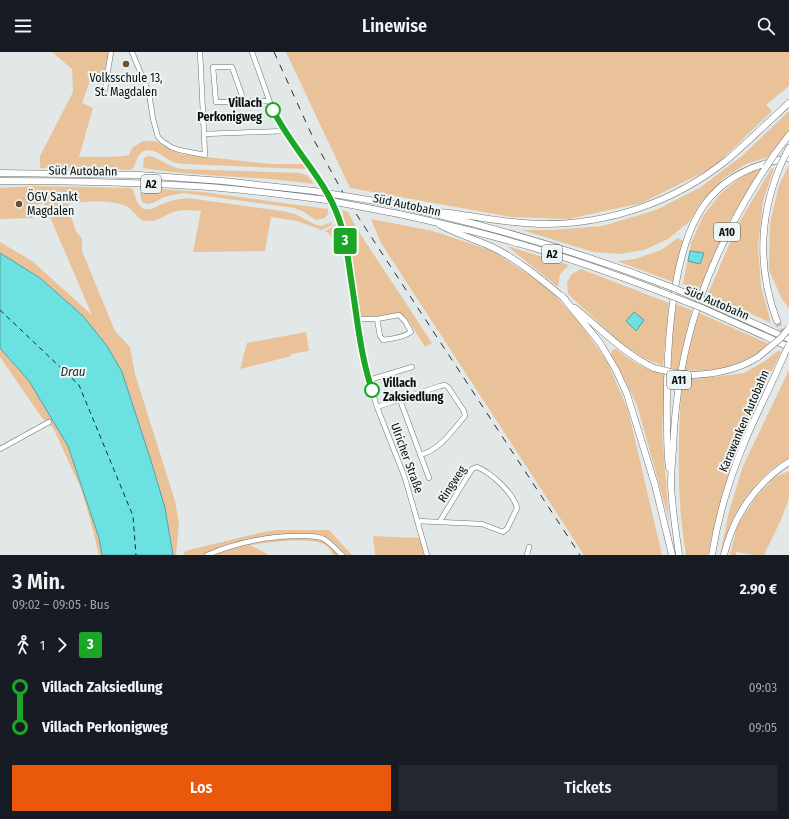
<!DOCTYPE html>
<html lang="de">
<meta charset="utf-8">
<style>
:root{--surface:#171b24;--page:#242831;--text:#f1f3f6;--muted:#9ea1a6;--accent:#ea580c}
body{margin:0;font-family:"Fira Sans Condensed",sans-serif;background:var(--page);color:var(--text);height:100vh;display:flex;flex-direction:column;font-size:15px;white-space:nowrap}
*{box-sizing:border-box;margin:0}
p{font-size:13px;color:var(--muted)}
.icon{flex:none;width:22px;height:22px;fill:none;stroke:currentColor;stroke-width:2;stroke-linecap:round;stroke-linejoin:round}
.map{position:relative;height:503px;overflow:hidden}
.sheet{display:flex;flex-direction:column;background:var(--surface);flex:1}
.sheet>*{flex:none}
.badge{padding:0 8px;border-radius:3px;font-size:14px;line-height:26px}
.map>.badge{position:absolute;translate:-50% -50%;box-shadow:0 0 0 2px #fff}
.legs{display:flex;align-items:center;gap:6px;height:44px;padding:0 12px;font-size:13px}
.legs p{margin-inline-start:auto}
.overview{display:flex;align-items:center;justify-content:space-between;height:68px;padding:0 12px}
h1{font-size:22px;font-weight:600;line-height:30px}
.button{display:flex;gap:8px;margin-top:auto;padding:8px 12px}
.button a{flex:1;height:46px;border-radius:0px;background:var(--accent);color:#fff;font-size:16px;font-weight:600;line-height:46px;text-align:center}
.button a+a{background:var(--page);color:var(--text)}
ul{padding:0 12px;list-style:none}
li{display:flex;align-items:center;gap:14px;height:40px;font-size:15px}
li i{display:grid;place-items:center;width:6px;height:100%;margin:0 5px;background:currentColor}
li i::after{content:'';width:10px;height:10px;margin:-5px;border:3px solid;border-radius:50%;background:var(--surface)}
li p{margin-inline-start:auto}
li:first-child i{background:linear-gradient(#0000 50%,currentColor 0)}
li:last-child i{background:linear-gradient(currentColor 50%,#0000 0)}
header{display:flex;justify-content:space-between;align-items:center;height:52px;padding:0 12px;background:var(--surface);font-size:18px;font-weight:600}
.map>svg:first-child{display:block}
</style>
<header><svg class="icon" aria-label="menu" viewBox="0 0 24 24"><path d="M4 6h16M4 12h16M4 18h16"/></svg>Linewise<svg class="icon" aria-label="search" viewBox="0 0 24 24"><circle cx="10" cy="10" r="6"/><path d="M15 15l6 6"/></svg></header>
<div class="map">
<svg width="789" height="503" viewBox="0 0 789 503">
<rect width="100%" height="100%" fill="#e1e8e7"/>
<path fill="#e9c29a" d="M52 0H109L103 26 92 23 82 51 93 56 79 105C96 104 113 106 129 103L132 96 143 89H155L180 102 270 112H305L307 114 305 117 184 112C179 111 175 111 171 109 162 104 150 92 140 102 135 106 137 113 131 118L40 116V104L73 40 72 17Z
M286 0H789V34L766 53 772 59 714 115 642 151 568 167 511 165 350 136Z
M789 59V80L768 105 746 112 724 126 702 149 689 170 668 187 644 198 619 202 593 200 522 178H553L602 174 656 158 701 135 743 103Z
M148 104C157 104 168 115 181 117L301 121 308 124 314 132C257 124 199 125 143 116L144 106Z
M789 113V257L782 247 769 218 770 171 779 133Z
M761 116 726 175 700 239 683 232 691 191 703 164 721 141 741 125Z
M774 116 763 149 758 195 761 235 771 271 708 242 737 174 771 117Z
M34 134 131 136 133 138C136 147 139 160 151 157 155 156 159 153 163 152 171 148 179 147 188 146L282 159 295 162 316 173 322 174 331 170 332 173 322 178 297 169 271 165 265 199 193 200 201 159C193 159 182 157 174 160 165 163 158 170 148 169 138 169 136 161 129 156 117 147 82 149 68 152L70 161 76 179 82 187V199L115 279 130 295 135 322 175 449 179 472 176 503H173L165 456 152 412 122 320 107 294 83 264 40 226 0 201V190L32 209 92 263 44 151 32 154 33 166 0 167V136Z
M147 136 203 140 328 157V162L325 166 316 168 302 159 294 156 183 141 164 145 153 151 148 152 142 150 140 143 142 137Z
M342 158 348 160 357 177 432 291 425 295 406 265 379 268 377 264 360 265 348 181Z
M371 167 433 179 493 199 547 235 578 269 607 309 628 358 662 503H584L381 191Z
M335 173 340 176 341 181 331 185 328 180H324Z
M678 186 684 189 673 230 617 209 635 207 661 198Z
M507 194 569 213 560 222 558 235Z
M581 217 669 251 663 314 644 306 620 290 568 242 567 230 572 222Z
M676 252 692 258 678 318 671 316 672 285Z
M697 260 769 292 754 304 730 314 708 319 684 318Z
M306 280 309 299 291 302V304L240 317 247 291Z
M0 296 29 329 68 394 99 486 102 503H99L90 467 81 437 56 382 53 376 42 366 0 305Z
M616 297C633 311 644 316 665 323L662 380 669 468 637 353 622 322 611 303 612 298Z
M779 298 781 300C749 364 721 432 708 503H686C676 444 678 385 682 326L698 327 744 321 765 309Z
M789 318V406C767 417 745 443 734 465 728 477 726 491 720 503L729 460 743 414Z
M789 419V447L780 470 764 503H754L736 500V503H730L737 474 755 446 775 425Z
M277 478H329L352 503H333C331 501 330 496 328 495 317 483 266 491 250 493L269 503H183L185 499 263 480Z
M373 484 420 486 424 503H375Z"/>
<path fill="#6ce1e1" stroke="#50a2a2" d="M690 199 704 201 700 212 688 209Z
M0 201 40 226 83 264 107 294 122 320 152 412 165 456 173 503H102L99 486 68 394 29 329 0 296Z
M634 260 644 268 636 279 626 269Z"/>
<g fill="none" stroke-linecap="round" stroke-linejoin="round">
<path stroke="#192e2e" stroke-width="1" stroke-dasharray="5 4" stroke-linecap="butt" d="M0 258 79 333 133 464 136 503"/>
<path stroke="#c1c7c7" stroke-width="6" stroke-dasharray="6 3" stroke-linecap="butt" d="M777 269 789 296"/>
<g stroke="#6f7574" stroke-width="5.5">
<path id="minor" d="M132 0 149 41 153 67 158 85 162 89 171 95 179 98 205 103 200 0
M252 0 273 59 285 79 327 140 340 169 346 192 357 269 369 328 377 355 405 426 427 503
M105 37 111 0
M244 49 232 15H213L216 50 269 49
M204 82 285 79
M357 269 362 267H377L380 284 383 288C392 287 404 285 411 280L405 269 399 263 377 267
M369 328 412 315
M400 348 429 426
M377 355 440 334 445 333 448 335 464 359 465 364C452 379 440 398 420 403
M0 397 49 370
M417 469 482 472 503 480 507 477 517 456C513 440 491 421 477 415L472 417 440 469
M207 503C236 491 267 484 299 484 307 484 316 483 324 487 331 491 336 498 342 503
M527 503 529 495"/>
</g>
<g stroke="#6f7574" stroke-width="7">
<path id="highway" d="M786 102 789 96
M774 103 789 83
M0 121 139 123 223 129 314 139
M0 129C64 129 128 130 192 134 235 136 277 142 320 147
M393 152 430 161
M428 160C442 159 455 162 470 164 493 168 515 171 539 172 607 173 673 151 727 108 748 90 768 70 789 51
M399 162C439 171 480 180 520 192 570 206 620 224 669 243
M439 163C518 182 595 206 671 235
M440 173C456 182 475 187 492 195 519 208 542 228 565 247
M562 244 600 291 616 318 627 342 655 433 672 503
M704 249 789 287
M575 256C601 277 623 301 654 316
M702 256 789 295
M777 269C757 216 759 164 781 112
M693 323C716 322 738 318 758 305
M669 416C667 401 667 385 667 370 666 313 669 211 699 161 718 128 752 112 789 106
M679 503C676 480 672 456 671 433 671 421 672 409 673 397 677 290 708 204 766 115
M712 503C718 464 730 425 745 389 757 360 772 332 784 303
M724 503C733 464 756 431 789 410"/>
</g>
<use href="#minor" stroke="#fff" stroke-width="4.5"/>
<use href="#highway" stroke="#fff" stroke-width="6"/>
<path stroke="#2b2d2d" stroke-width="1" stroke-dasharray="7 7" stroke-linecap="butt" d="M274 0 315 90 347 148 580 503"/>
<g stroke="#6f7574" stroke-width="7" stroke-linecap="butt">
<path id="highway-bridge" d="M781 112 786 102
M766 115 774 103
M314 139 393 152
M320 147 399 162
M671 235 704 249
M669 243 702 256
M784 303 789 293
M758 305 781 286 789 276
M654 316 675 321 693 323"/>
</g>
<use href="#highway-bridge" stroke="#fff" stroke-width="6"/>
</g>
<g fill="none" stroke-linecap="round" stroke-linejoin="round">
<g stroke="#fff" stroke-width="9">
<path id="line-1" d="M273 58C292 97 325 126 339 167 346 186 348 207 351 227 357 264 360 302 372 338"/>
</g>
<use href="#line-1" stroke="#1ba626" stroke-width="6"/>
</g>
<g fill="#74502a" stroke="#eef5f5" stroke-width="1.5">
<circle cx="126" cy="12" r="4"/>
<circle cx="19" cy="152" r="4"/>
</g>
<g fill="#fff" stroke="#1ba626" stroke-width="2">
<circle cx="273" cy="58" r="7"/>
<circle cx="372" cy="338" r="7"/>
</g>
<g text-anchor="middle" stroke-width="4" stroke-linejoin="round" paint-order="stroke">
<g fill="#eef5f5" stroke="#505454" stroke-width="1">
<rect x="141" y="123" width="20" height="18" rx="3"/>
<rect x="714" y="171" width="26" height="18" rx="3"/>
<rect x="542" y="193" width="20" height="18" rx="3"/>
<rect x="667" y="319" width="24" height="18" rx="3"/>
</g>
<g font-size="11" font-weight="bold" fill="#0d0f0f">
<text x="151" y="136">A2</text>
<text x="727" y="184">A10</text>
<text x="552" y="206">A2</text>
<text x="679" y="332">A11</text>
</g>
<g font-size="12" fill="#0d0f0f" stroke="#eef5f5">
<text x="126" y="30">Volksschule 13,<tspan x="126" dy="14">St. Magdalen</tspan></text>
<text x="27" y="149" text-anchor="start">ÖGV Sankt<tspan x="27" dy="14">Magdalen</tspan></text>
</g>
<g font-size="12" font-weight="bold" fill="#0d0f0f" stroke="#eef5f5" text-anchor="end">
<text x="262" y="55">Villach<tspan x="262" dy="14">Perkonigweg</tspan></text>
<text x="383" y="335" text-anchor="start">Villach<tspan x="383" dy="14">Zaksiedlung</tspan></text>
</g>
<g font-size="12" fill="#0d0f0f" stroke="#eef5f5">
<text transform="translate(83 119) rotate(1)" y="4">Süd Autobahn</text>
<text transform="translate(407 153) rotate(12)" y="4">Süd Autobahn</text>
<text transform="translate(717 251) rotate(23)" y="4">Süd Autobahn</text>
<text transform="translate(744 369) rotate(-67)" y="4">Karawanken Autobahn</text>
<text transform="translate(407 406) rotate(70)" y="4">Ulricher Straße</text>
<text transform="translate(452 432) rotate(-57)" y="4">Ringweg</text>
</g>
<g font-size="13" font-style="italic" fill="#192e2e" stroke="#eef5f5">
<text x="73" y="324">Drau</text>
</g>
</g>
</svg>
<b class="badge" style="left:345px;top:189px;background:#1ba626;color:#fff">3</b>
</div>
<section class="sheet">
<div class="overview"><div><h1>3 Min.</h1><p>09:02 – 09:05 · Bus</p></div><b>2.90 €</b></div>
<div class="legs"><svg class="icon" aria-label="walk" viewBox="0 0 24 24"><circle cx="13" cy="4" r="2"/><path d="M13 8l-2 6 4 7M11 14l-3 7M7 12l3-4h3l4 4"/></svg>1<svg class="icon" aria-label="forward" viewBox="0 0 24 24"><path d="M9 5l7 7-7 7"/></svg><b class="badge" style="background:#1ba626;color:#fff">3</b></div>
<ul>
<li><i style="color:#1ba626"></i><b>Villach Zaksiedlung</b><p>09:03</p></li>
<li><i style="color:#1ba626"></i><b>Villach Perkonigweg</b><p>09:05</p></li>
</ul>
<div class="button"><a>Los</a><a>Tickets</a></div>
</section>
